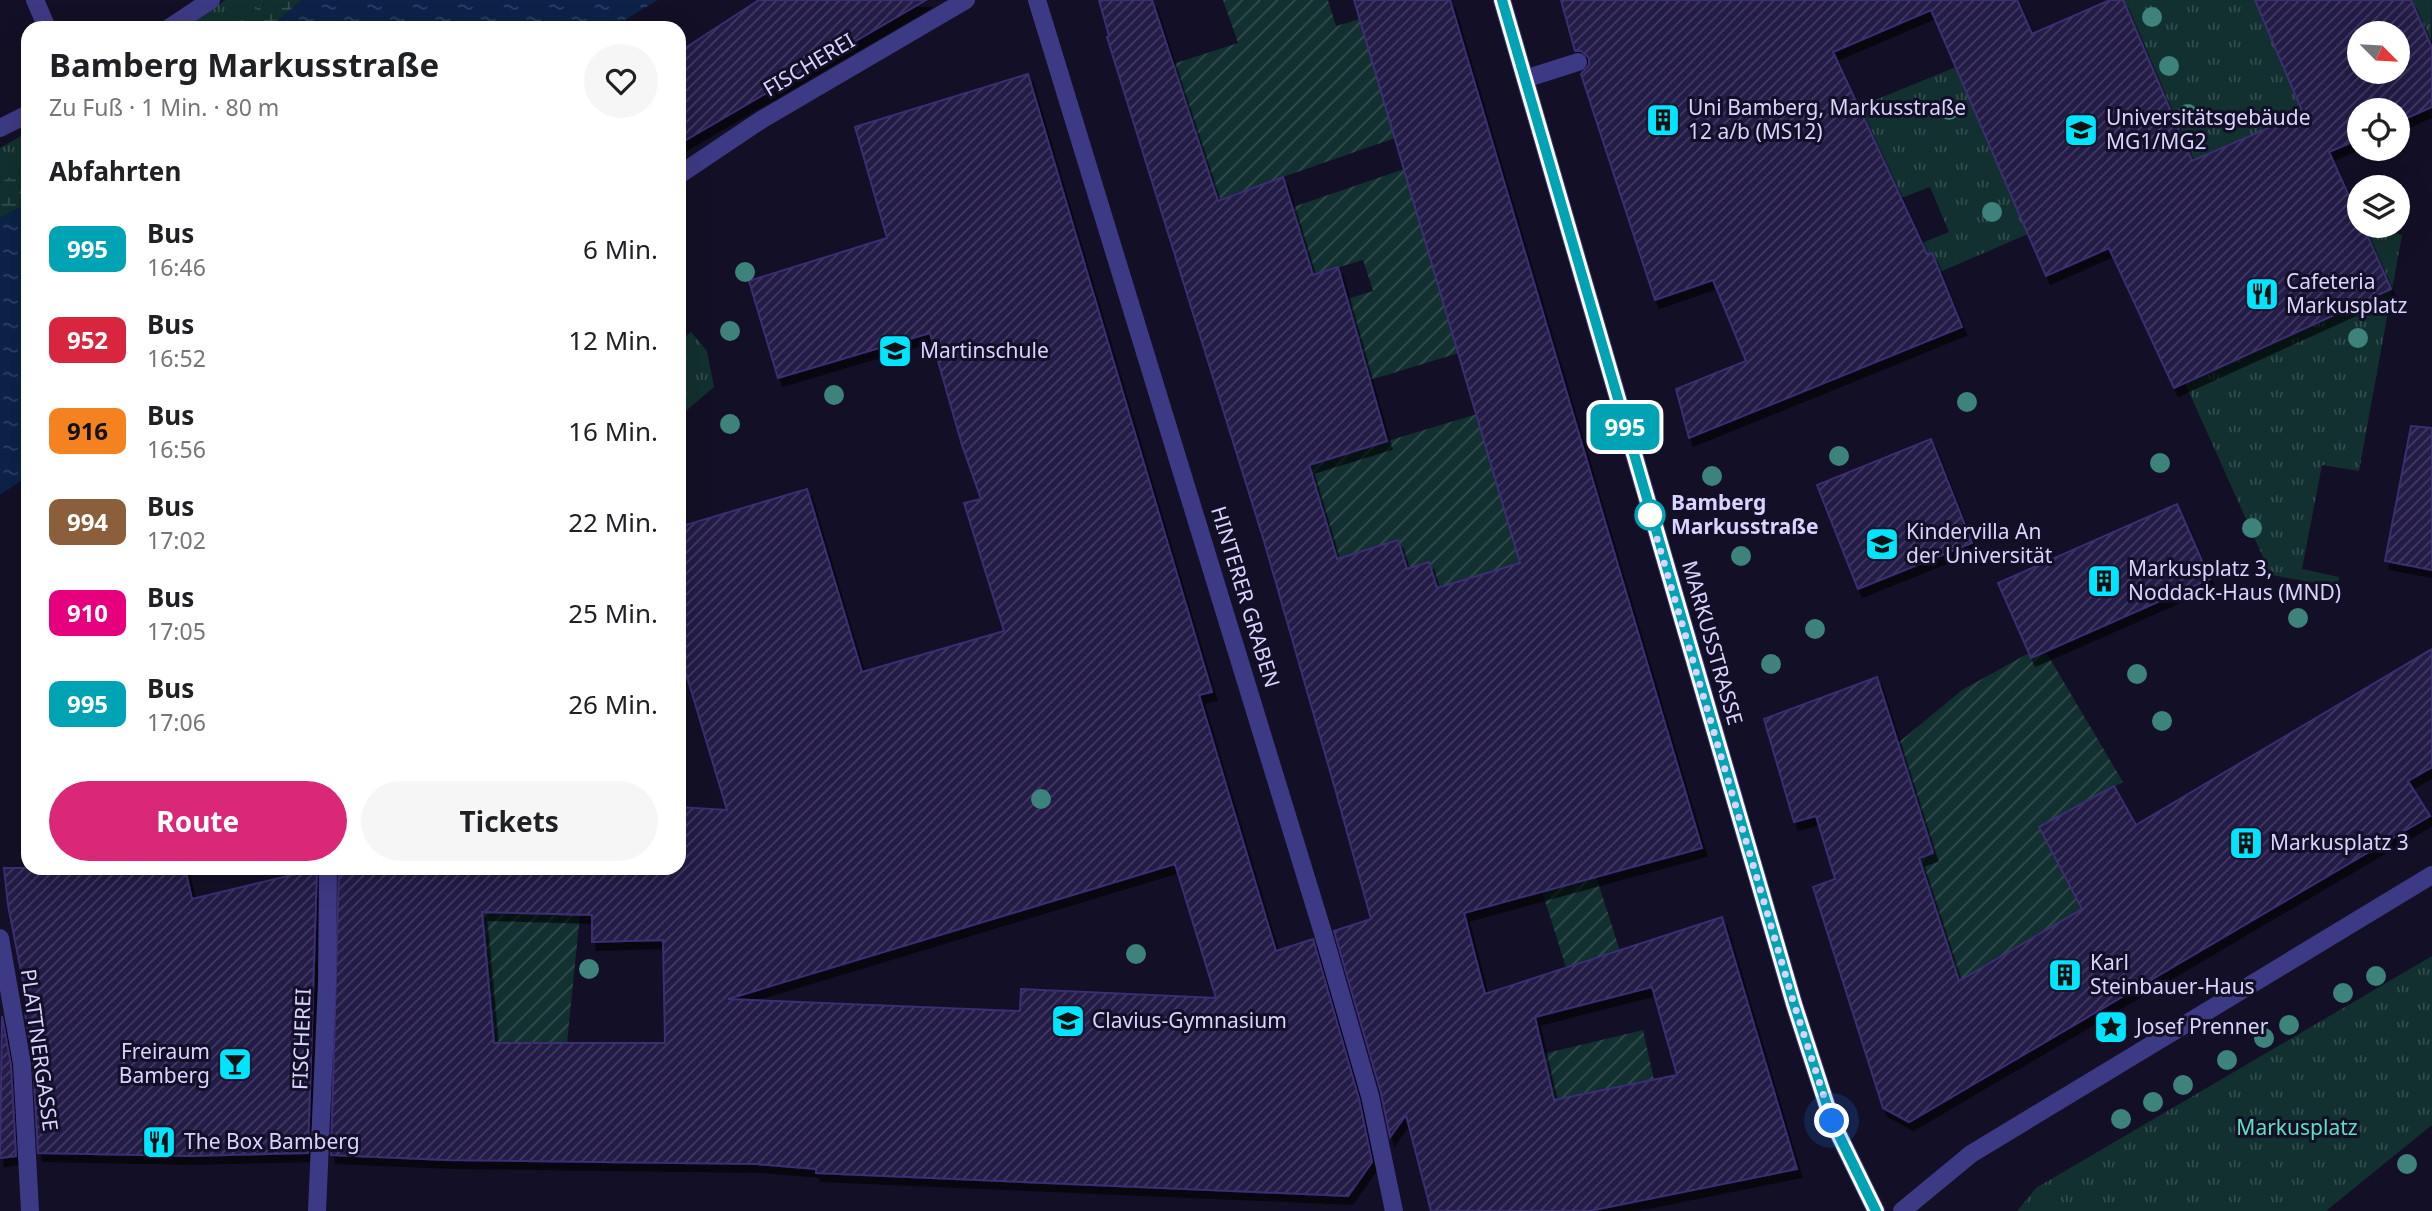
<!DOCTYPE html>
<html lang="de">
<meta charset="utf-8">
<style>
:root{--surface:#fff;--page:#f6f6f6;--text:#202124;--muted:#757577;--accent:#db2777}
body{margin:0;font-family:"Noto Sans",sans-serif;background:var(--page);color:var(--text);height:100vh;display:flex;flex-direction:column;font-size:26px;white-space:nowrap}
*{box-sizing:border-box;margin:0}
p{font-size:23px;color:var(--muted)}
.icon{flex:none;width:38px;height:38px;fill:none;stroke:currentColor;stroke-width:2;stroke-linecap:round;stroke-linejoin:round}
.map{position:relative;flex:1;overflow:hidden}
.panel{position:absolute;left:21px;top:21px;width:665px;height:854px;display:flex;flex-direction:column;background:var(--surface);border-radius:21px;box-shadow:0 7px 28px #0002}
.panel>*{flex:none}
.badge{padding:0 14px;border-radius:10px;font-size:24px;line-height:46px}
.needle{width:46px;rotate:114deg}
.buttons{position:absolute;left:2347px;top:21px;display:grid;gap:14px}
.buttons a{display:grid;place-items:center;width:63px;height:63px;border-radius:50%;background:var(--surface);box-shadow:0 7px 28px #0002;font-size:35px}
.you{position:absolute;width:35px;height:35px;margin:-18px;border:5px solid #fff;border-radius:50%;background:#1a73e8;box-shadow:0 0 0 10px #1a73e833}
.map>.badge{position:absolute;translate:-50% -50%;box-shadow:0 0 0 4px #fff}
h2{padding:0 28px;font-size:26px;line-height:63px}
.round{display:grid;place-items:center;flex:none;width:74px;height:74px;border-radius:37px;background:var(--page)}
.headline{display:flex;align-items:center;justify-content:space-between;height:119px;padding:0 28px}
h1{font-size:33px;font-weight:700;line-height:52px}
.button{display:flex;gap:14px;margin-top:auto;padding:14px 28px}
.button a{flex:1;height:80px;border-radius:42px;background:var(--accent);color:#fff;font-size:28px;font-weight:700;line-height:80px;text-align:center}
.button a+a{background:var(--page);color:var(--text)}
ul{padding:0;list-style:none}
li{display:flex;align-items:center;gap:21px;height:91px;padding:0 28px}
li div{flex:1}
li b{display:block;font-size:26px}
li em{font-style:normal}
li .badge{min-width:77px;font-weight:700;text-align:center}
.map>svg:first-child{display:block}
</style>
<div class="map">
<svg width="2432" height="1211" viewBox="0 0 2432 1211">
<defs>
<pattern id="grass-tufts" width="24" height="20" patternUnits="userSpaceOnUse" patternTransform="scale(1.75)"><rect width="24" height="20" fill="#12302f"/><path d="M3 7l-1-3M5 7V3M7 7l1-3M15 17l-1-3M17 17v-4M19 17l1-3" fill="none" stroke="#344d4e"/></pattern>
<pattern id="wetland-marsh" width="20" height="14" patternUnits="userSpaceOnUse" patternTransform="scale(1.75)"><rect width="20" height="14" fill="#12302f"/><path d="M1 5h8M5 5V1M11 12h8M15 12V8" fill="none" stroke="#344d4e"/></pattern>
<pattern id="garden-furrows" width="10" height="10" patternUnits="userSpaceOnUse" patternTransform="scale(1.75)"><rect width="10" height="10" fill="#12302f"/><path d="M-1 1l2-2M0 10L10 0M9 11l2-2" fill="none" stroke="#344d4e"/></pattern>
<pattern id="water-ripples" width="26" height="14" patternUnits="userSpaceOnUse" patternTransform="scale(1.75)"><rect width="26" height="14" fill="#0c2248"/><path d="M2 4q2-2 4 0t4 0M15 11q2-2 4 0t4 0" fill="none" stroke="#2f4163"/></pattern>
<pattern id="building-hatch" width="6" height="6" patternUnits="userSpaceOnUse" patternTransform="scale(1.75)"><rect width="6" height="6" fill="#241b47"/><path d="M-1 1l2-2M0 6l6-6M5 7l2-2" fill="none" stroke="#433b63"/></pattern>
<filter id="shadow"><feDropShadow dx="4.5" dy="8" stdDeviation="0" flood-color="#0009"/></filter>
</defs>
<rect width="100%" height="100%" fill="#130f26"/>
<path fill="url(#grass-tufts)" d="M225 0H269L230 28H185Z
M2123 0H2255L2303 113 2192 161Z
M2411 0H2432L2431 46Z
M1956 67 2028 234 1940 272 1931 253 1843 289 1832 280 1949 232 1930 187 1901 198 1858 107Z
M28 132V165L0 183V148Z
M2363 226H2394L2392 233 2402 235 2359 471 2322 465 2302 569 2339 577 2338 587 2271 575 2185 383 2391 289Z
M691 332 707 351 714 387 679 417V342Z
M2432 956V1125L2326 1211H2017L2036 1188Z"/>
<path fill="url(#wetland-marsh)" d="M269 0H302L269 28H230Z
M28 165V203L0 218V183Z"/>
<path fill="url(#garden-furrows)" d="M1223 0H1328L1336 26 1360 19 1395 138 1214 201 1209 175 1173 64 1238 43Z
M1404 169 1459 353 1370 380 1347 299 1373 291 1363 260 1313 275 1293 207Z
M1477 414 1521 563 1437 588 1429 562 1407 569 1398 540 1337 559 1293 419 1338 456Z
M2046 652 2123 782 2039 827 2084 908 1959 983 1919 858 1933 852 1898 743 1962 690 2029 653 2032 658Z
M471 868 531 913 580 915 567 1043H494L487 964Z
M1596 876 1626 970 1572 987 1542 891Z
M1643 1030 1654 1080 1554 1100 1543 1054Z"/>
<path fill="url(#water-ripples)" d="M302 0H658L611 28H269Z
M28 203V476L0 495V218Z"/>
<path fill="url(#building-hatch)" stroke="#3b2d73" stroke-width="2" fill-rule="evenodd" filter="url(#shadow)" d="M759 0H926L679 144V52Z
M1099 0H1152L1218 201 1283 177 1313 275 1338 267 1387 441 1309 465 1337 559 1398 540 1407 569 1429 562 1437 588 1520 563 1354 0H1450L1702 848 1464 913 1485 994 1722 917 1797 1169 1589 1211H1431L1406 1115 1390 1137 1381 1093 1334 931 1371 919 1336 792 1264 541 1107 37 1109 36ZM1652 987 1677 1075 1554 1100 1535 1017Z
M1561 0H2017L2032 34 2110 0H2123L2192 161 2303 113 2255 0H2411L2432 48V107L2398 122V110H2359V139L2329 152 2359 218V226H2363L2391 289 2174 388 2109 248 2046 276 1931 10 1833 52 1927 254 1932 253 1962 327 1689 438 1676 389 1746 361 1713 280 1655 300 1581 74 1589 65V58L1581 51H1575ZM2359 33H2398V72H2359Z
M1028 74 1212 692 1199 695 1276 951 1313 939 1359 1099 1372 1162 1348 1196 816 1173V1169L756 1164 446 1160 331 1155 339 868H679V807L727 810 679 650V527L807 489 862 672 1004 631 964 503 981 499 962 445 930 333 778 378 749 281 887 238 855 127ZM1175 864 1216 998 1021 989 1020 1011 728 999ZM482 912 592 915V942L663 940 665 1043H494Z
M2411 426 2432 428V570L2385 561Z
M1931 439 1972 543 1858 589 1817 485Z
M2177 504 2210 579 2031 658 1998 583Z
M2432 649V767L2408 781 2430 816 1909 1122 1883 1108 1813 887 1835 879 1816 816 1794 822 1764 719 1877 677 1933 853 1919 858 1959 981 2082 909 2039 827 2114 786 2136 825Z
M4 868H185L192 899 317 869 308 1153 191 1156 38 1153 33 1063 25 1013 29 1012 8 905Z
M2 1016 11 1065 16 1156 0 1158Z"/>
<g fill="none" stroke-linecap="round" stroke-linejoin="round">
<path stroke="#3d3a85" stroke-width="18" d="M35 0 47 28
M1525 79 1578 62
M679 175 761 120 966 0
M0 938 22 1064 30 1211
M317 1211 327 982 328 868"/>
<path stroke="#3d3a85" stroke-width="18" d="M1037 0 1323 933 1370 1096 1394 1211
M169 28 211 0
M0 128 28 114
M1902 1211 1971 1154 2432 875"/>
<path stroke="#3d3a85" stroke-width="18" d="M1502 0 1794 1004 1832 1121 1876 1211"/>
</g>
<g fill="#3d827b">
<circle cx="2152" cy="17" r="10"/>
<circle cx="2169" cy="66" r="10"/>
<circle cx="1949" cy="110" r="10"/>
<circle cx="2188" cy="114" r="10"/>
<circle cx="1992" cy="212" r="10"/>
<circle cx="745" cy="272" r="10"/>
<circle cx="730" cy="331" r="10"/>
<circle cx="2358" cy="338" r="10"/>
<circle cx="834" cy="395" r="10"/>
<circle cx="1967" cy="402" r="10"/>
<circle cx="730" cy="424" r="10"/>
<circle cx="1839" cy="456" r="10"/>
<circle cx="2160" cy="463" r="10"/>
<circle cx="1712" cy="476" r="10"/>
<circle cx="2252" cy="528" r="10"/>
<circle cx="1741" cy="556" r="10"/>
<circle cx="2298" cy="618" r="10"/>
<circle cx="1815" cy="629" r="10"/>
<circle cx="1771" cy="664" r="10"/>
<circle cx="2137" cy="674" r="10"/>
<circle cx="2162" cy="721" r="10"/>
<circle cx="1041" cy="799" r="10"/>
<circle cx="1136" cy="954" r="10"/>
<circle cx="589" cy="969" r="10"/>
<circle cx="2376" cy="976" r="10"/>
<circle cx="2343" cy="993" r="10"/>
<circle cx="2289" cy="1025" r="10"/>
<circle cx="2264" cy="1038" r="10"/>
<circle cx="2227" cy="1060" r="10"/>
<circle cx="2183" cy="1085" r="10"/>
<circle cx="2153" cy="1102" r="10"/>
<circle cx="2121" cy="1119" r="10"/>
<circle cx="2407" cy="1164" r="10"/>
</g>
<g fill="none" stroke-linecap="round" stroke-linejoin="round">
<g stroke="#fff" stroke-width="16">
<path id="line" d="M1502 0 1794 1004 1832 1121 1876 1211"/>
</g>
<use href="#line" stroke="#00a3b4" stroke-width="10"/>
<path stroke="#d9d4ff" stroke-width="7" stroke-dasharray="0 12.6" d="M1650 515 1794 1004 1832 1121"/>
</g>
<defs>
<g id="building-square" transform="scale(1.75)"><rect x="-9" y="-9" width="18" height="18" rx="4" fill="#00e5ff" stroke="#130f26"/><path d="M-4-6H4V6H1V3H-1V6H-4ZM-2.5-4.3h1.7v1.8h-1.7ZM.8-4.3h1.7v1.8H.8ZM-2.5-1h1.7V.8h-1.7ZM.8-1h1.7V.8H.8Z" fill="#111"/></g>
<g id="university-square" transform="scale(1.75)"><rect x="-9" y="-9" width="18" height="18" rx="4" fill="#00e5ff" stroke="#130f26"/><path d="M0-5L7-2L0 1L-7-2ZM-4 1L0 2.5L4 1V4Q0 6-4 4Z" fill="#111"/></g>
<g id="restaurant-square" transform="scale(1.75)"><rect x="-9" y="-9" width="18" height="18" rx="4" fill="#00e5ff" stroke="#130f26"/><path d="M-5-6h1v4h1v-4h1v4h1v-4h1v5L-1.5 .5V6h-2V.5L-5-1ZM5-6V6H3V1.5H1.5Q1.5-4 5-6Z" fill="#111"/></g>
<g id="school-square" transform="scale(1.75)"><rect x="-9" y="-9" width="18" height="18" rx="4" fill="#00e5ff" stroke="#130f26"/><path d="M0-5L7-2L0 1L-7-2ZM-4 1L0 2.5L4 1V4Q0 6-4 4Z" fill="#111"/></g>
<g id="sight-square" transform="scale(1.75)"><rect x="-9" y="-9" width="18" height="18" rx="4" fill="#00e5ff" stroke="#130f26"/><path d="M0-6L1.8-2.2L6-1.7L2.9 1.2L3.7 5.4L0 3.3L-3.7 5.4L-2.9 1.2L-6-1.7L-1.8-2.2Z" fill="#111"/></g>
<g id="bar-square" transform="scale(1.75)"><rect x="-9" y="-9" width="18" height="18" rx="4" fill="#00e5ff" stroke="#130f26"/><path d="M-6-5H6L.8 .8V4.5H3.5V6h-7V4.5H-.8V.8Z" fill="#111"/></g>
</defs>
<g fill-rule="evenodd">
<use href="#building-square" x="1663" y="120"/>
<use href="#university-square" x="2081" y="130"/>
<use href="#restaurant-square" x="2262" y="294"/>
<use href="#school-square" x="895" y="351"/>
<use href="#school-square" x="1882" y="544"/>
<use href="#building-square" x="2104" y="581"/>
<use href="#building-square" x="2246" y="843"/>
<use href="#building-square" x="2065" y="975"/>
<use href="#school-square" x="1068" y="1021"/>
<use href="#sight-square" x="2111" y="1027"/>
<use href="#bar-square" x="235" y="1064"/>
<use href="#restaurant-square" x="159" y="1142"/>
</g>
<circle fill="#fff" stroke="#00a3b4" stroke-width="3.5" cx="1650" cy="515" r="14"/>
<g text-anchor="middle" stroke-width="6" stroke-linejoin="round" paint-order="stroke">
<g font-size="21" fill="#d9d4ff" stroke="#130f26">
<text transform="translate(809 65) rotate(-31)" y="7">FISCHEREI</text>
<text transform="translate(1245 597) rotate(73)" y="7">HINTERER GRABEN</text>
<text transform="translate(1712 643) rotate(74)" y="7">MARKUSSTRASSE</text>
<text transform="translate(302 1039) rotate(-88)" y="7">FISCHEREI</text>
<text transform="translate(39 1050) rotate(82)" y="7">PLATTNERGASSE</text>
</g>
<g font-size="21" fill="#d9d4ff" stroke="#130f26" text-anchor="start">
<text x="1688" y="115">Uni Bamberg, Markusstraße<tspan x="1688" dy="24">12 a/b (MS12)</tspan></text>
<text x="2106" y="125">Universitätsgebäude<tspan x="2106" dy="24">MG1/MG2</tspan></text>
<text x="2286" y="289">Cafeteria<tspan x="2286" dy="24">Markusplatz</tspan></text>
<text x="920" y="358">Martinschule</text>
<text x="1906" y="539">Kindervilla An<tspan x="1906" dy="24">der Universität</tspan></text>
<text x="2128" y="576">Markusplatz 3,<tspan x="2128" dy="24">Noddack-Haus (MND)</tspan></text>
<text x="2270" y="850">Markusplatz 3</text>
<text x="2090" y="970">Karl<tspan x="2090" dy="24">Steinbauer-Haus</tspan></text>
<text x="1092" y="1028">Clavius-Gymnasium</text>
<text x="2136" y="1034">Josef Prenner</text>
<text x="210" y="1059" text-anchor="end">Freiraum<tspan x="210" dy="24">Bamberg</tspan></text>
<text x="184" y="1149">The Box Bamberg</text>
</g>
<g font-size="21" font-weight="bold" fill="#d9d4ff" stroke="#130f26" text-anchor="start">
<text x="1671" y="510">Bamberg<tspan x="1671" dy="24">Markusstraße</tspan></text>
</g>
<g font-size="21" fill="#5fe0c0" stroke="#130f26">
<text x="2297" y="1135">Markusplatz</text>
</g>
</g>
</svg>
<div class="buttons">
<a><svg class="needle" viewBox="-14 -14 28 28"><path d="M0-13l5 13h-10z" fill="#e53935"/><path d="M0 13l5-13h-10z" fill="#757577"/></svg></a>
<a><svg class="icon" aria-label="locate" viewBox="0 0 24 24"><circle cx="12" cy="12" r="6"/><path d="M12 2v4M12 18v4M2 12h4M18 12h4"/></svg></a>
<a><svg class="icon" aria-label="layers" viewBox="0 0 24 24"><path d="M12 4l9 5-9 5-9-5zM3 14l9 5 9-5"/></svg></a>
</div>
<div class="you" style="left:1832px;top:1121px"></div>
<b class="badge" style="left:1625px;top:427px;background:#00a3b4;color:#fff">995</b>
<section class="panel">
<div class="headline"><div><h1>Bamberg Markusstraße</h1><p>Zu Fuß · 1 Min. · 80 m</p></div><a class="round"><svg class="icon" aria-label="heart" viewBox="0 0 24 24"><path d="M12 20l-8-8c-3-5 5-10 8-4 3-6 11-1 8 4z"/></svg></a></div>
<h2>Abfahrten</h2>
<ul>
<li><span class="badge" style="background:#00a3b4;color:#fff">995</span><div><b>Bus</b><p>16:46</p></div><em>6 Min.</em></li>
<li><span class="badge" style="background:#d7263d;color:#fff">952</span><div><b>Bus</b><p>16:52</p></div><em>12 Min.</em></li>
<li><span class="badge" style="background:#f58220;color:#111">916</span><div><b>Bus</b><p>16:56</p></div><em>16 Min.</em></li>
<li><span class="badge" style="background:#8b5e3c;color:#fff">994</span><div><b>Bus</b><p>17:02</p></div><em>22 Min.</em></li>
<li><span class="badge" style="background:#e6007e;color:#fff">910</span><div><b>Bus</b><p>17:05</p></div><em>25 Min.</em></li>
<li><span class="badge" style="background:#00a3b4;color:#fff">995</span><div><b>Bus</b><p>17:06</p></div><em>26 Min.</em></li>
</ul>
<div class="button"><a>Route</a><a>Tickets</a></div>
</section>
</div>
